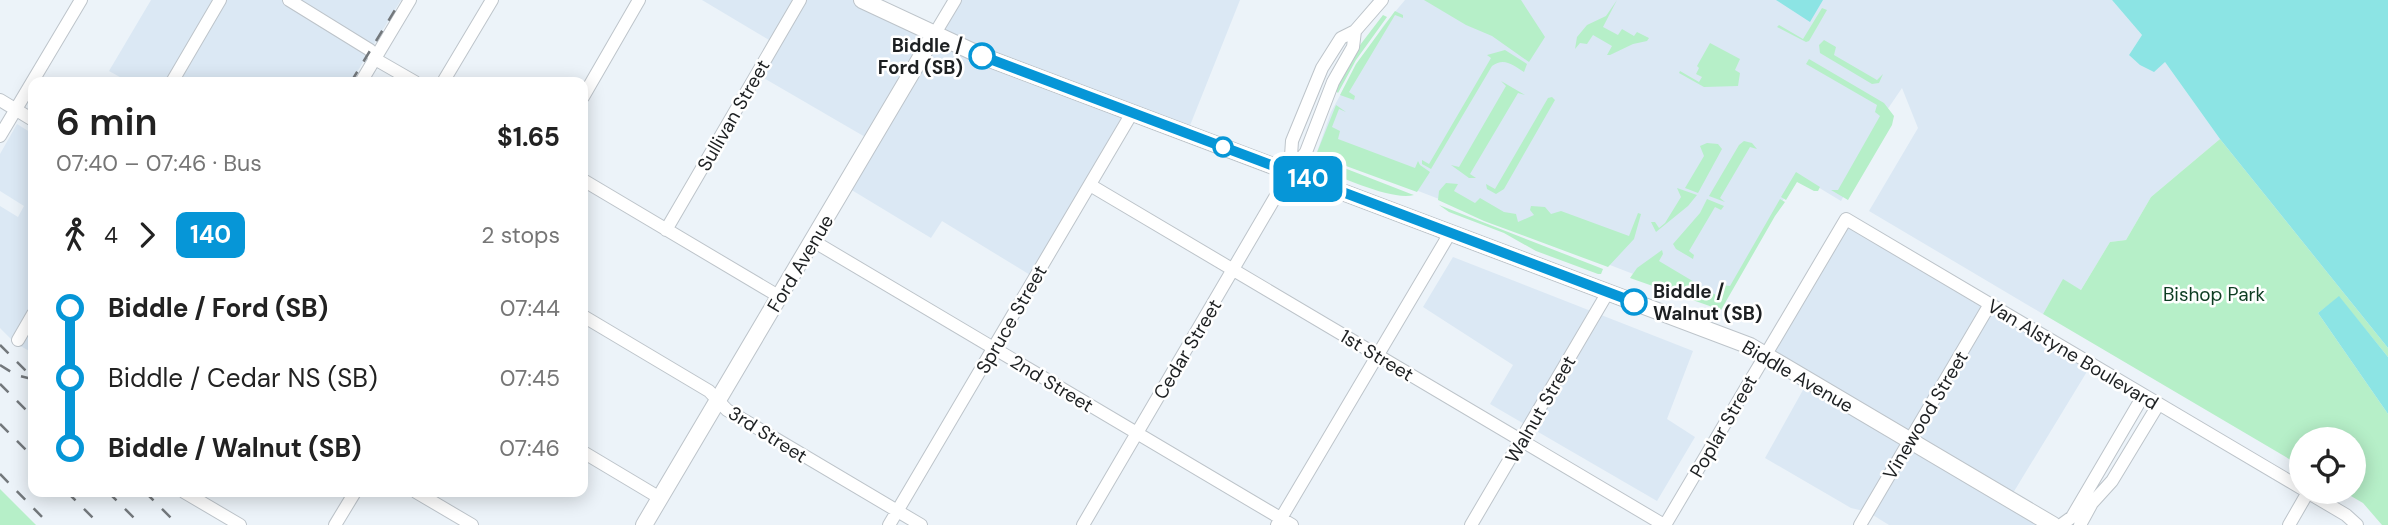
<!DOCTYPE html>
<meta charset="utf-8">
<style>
:root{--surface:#fff;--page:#f2f2f2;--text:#222;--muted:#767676}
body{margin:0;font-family:"DM Sans",sans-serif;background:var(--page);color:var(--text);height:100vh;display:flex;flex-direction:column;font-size:26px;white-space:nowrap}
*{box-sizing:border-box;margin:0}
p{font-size:23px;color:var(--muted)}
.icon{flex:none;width:38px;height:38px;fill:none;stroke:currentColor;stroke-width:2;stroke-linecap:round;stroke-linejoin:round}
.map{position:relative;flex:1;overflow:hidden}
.drawer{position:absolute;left:28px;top:77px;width:560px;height:420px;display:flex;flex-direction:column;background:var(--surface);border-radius:14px;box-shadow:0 4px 18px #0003}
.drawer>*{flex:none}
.badge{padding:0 14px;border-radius:10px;font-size:24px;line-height:46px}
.fabs{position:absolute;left:2289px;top:427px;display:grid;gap:14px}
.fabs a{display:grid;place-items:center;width:77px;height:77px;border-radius:50%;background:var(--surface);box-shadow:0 4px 18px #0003;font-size:35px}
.map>.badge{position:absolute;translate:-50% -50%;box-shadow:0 0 0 4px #fff}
.legs{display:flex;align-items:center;gap:10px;height:77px;padding:0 28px;font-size:23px}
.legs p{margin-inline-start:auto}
.overview{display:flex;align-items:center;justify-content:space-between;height:119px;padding:0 28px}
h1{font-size:38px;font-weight:600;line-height:52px}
ul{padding:0 28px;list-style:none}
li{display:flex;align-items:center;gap:24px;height:70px;font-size:26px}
li i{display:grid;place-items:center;width:10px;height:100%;margin:0 9px;background:currentColor}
li i::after{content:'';width:18px;height:18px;margin:-9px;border:5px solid;border-radius:50%;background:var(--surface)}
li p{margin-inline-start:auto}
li:first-child i{background:linear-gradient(#0000 50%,currentColor 0)}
li:last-child i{background:linear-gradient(currentColor 50%,#0000 0)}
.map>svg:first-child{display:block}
</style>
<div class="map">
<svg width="2388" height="525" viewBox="0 0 2388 525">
<rect width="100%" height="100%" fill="#ecf3f9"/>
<path fill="#dbe8f4" d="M151 0H401L351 82H129L109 71Z
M702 0H863L934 34 955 0H1240L1187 133 1132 113 1035 278 942 221 931 238 845 186 872 141 757 74 774 43Z
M1405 0H2112L2142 35 2129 55 2165 62 2220 139 2151 197 2126 240 2110 242 2081 290 2063 280 2043 314 1869 211 1918 128 1902 88 1887 110 1886 119 1841 201 1798 175 1721 305 1667 287 1317 152 1331 112 1355 68 1384 25Z
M17 124 33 134V353L15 343 0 328V206L18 217 24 206 0 191V154Z
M1845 219 2091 365 2010 498 2053 525H1889L1868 512 1851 508 1765 458 1808 381 1765 355Z
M1453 257 1693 351 1667 419 1695 437 1657 501 1490 404 1513 365 1423 307Z"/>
<path fill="#b6efc8" d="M1424 0H1521L1545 37 1529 62 1492 36 1466 25Z
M1617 0 1603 27 1618 35 1622 29 1634 36 1637 32 1649 38 1647 41 1633 44 1610 55H1607L1612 46 1593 35 1587 44 1580 43 1575 49 1577 37 1587 25 1606 16Z
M1822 8 1827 10 1809 41 1806 42 1777 27 1779 25 1803 39Z
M1395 11 1403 15V18L1395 15 1349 92 1355 96 1354 100 1340 95 1356 64Z
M1383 15 1387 17 1356 60 1338 93 1335 90 1357 49Z
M1824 40 1836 47 1834 55 1877 80 1883 74 1879 83 1872 84 1820 53 1819 45Z
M1710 43 1740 59 1735 70 1740 73 1738 86 1704 87 1679 73 1680 71 1699 82 1702 77 1696 74 1699 68 1697 66Z
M1505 50 1527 64 1524 72C1513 65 1504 57 1492 66L1431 169 1422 164V160L1429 164 1491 58 1487 55Z
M1809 59 1884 103 1894 116 1892 125 1848 200 1831 190H1838L1880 116 1875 112 1877 105 1806 64Z
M1501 81 1525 95 1518 93 1470 174 1476 178H1469L1451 165 1459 167 1506 86Z
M1552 97 1555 100 1504 189 1496 194 1487 189 1486 184 1495 189 1548 98Z
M1336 105 1346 112 1339 109 1332 127 1340 131 1338 139 1415 168 1418 161 1420 165 1430 172 1417 192 1316 155Z
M2220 139 2388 348V357L2339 297 2318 313 2388 414V525H2382L2363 503 2344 492H2354V439H2301V466L2043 314 2063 279 2081 290 2110 242 2126 240 2151 197Z
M1744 141 1752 143 1757 149 1750 147 1720 198 1725 202 1709 196 1739 145Z
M1707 143 1718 144 1722 149 1698 193 1685 188 1704 156 1700 146Z
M1316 157 1411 194 1414 195C1392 201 1342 177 1320 169L1314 163Z
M1796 172 1820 187 1818 191H1814L1797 182 1786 200 1781 197Z
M1446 183 1458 184 1454 191 1475 203 1480 198 1504 212 1516 214 1518 222 1534 215 1530 210 1531 206 1545 207 1551 214 1561 211 1629 236 1638 213 1641 214 1634 239 1608 267 1484 221 1438 200 1439 191Z
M1677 188 1697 195 1688 206 1656 232 1651 222H1655L1659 228 1665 223 1681 197Z
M1707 199 1724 206 1721 210 1715 207 1689 251 1694 255 1693 259 1676 249 1673 244 1700 213Z
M1780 199 1785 202 1775 216 1721 310 1630 278 1637 268 1662 250 1663 254 1659 261 1716 295 1722 285 1730 286Z
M1439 205 1603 269 1601 274H1598L1536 251 1504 233 1449 212Z
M0 489 36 525H0Z"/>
<path fill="#8ce4e4" d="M1776 0H1823L1810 22Z
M2112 0H2388V348L2220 139 2165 62 2154 72 2140 65 2129 55 2142 35Z
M2339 296 2388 357V414L2318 313Z"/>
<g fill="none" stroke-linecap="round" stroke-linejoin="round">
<g stroke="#bdc4ca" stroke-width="14">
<path id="minor" d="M289 0 370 50 375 59 415 82
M934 35 955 0
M172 82 220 0
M361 82 410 0
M443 82 492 0
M583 97 639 0
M0 100 33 120
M0 136 81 0
M1290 171 1292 141 1322 68 1341 38 1355 31 1382 0
M583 180 780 297
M1090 185 1664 525
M666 230 800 0
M813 241 1292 525
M583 316 709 391 727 410 921 525
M18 340 33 314
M583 452 660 498
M184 492 240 525
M416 492 472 525
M2307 492 2346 515 2357 525
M335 525 355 492
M889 525 1132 113
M1083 525 1290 172 1306 152 1333 82 1353 47 1355 31
M1277 525 1450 233
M1471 525 1608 292
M1665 525 1846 219 2301 488
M1860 525 1990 304
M2061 525 2072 517 2143 396
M2080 525 2092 503 2112 481 2158 405
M2289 525 2308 492"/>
</g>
<g stroke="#bdc4ca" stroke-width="18">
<path id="major" d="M862 0 982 56 1750 346 2053 525
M644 525 934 35"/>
</g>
<use href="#minor" stroke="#fff" stroke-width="12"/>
<use href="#major" stroke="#fff" stroke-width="16"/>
<path stroke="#73787c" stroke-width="2.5" stroke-dasharray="12 12" stroke-linecap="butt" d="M351 82 401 0
M0 345 33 378
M0 365 16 375 32 379
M0 384 33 417
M0 424 33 457
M0 474 50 525
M67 492 100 525
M108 492 141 525
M145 492 178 525"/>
</g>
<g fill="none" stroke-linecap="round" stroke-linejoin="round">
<g stroke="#fff" stroke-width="16">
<path id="line-1" d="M982 56 1634 302"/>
</g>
<use href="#line-1" stroke="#0696d7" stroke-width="10"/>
</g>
<g fill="#fff" stroke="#0696d7" stroke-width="3.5">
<circle cx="982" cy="56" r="12"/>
<circle cx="1223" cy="147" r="9"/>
<circle cx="1634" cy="302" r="12"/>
</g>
<g text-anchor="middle" stroke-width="5" stroke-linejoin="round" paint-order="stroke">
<g font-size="19" font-weight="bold" fill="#1d2022" stroke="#fff" text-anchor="end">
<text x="963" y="52">Biddle /<tspan x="963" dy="22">Ford (SB)</tspan></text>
<text x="1653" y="298" text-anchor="start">Biddle /<tspan x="1653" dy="22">Walnut (SB)</tspan></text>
</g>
<g font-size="19" fill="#1d2022" stroke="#fff">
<text transform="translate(733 115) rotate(-60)" y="7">Sullivan Street</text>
<text transform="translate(800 263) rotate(-59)" y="7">Ford Avenue</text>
<text transform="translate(1011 319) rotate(-60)" y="7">Spruce Street</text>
<text transform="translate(1187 349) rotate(-59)" y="7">Cedar Street</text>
<text transform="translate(2073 354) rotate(31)" y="7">Van Alstyne Boulevard</text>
<text transform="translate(1377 355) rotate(31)" y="7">1st Street</text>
<text transform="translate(1798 376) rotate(30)" y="7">Biddle Avenue</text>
<text transform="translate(1052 383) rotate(31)" y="7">2nd Street</text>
<text transform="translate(1540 409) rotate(-60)" y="7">Walnut Street</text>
<text transform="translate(1925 415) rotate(-59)" y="7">Vinewood Street</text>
<text transform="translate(1723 426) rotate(-60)" y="7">Poplar Street</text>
<text transform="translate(768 434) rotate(32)" y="7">3rd Street</text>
</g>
<g font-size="19" fill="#0d3d22" stroke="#fff">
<text x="2214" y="301">Bishop Park</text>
</g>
</g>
</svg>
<div class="fabs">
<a><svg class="icon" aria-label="locate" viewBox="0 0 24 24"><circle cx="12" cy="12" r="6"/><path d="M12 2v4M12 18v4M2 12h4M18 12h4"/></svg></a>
</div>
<b class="badge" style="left:1308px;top:179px;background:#0696d7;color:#fff">140</b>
<section class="drawer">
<div class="overview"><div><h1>6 min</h1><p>07:40 – 07:46 · Bus</p></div><b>$1.65</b></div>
<div class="legs"><svg class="icon" aria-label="walk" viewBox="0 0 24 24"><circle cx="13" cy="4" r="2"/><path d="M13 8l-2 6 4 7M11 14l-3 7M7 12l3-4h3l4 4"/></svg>4<svg class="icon" aria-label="forward" viewBox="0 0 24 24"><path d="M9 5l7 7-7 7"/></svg><b class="badge" style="background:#0696d7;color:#fff">140</b><p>2 stops</p></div>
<ul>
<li><i style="color:#0696d7"></i><b>Biddle / Ford (SB)</b><p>07:44</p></li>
<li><i style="color:#0696d7"></i><span>Biddle / Cedar NS (SB)</span><p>07:45</p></li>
<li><i style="color:#0696d7"></i><b>Biddle / Walnut (SB)</b><p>07:46</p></li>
</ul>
</section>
</div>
